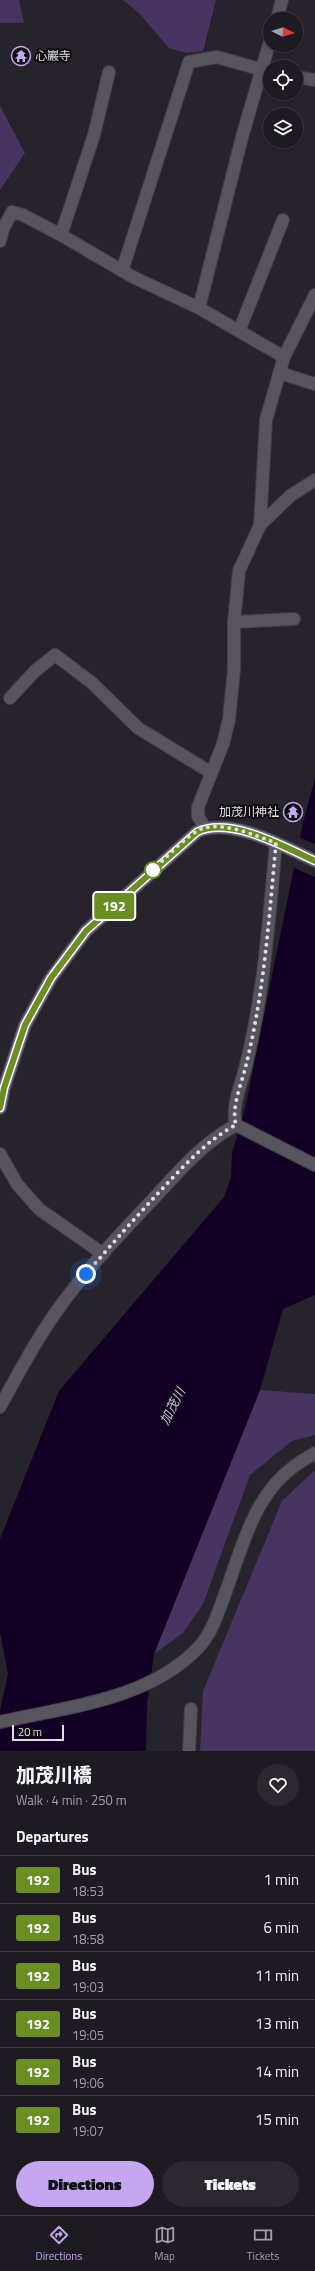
<!DOCTYPE html>
<meta charset="utf-8">
<style>
:root{--surface:#1d1a22;--page:#2a272f;--text:#f1f3f6;--muted:#a0a1a5;--line:#3b3840;--accent:#c5a7f1}
body{margin:0;font-family:"Titillium Web","Noto Sans JP",sans-serif;background:var(--page);color:var(--text);height:100vh;display:flex;flex-direction:column;font-size:15px;white-space:nowrap}
*{box-sizing:border-box;margin:0}
p{font-size:13px;color:var(--muted)}
.icon{flex:none;width:22px;height:22px;fill:none;stroke:currentColor;stroke-width:2;stroke-linecap:round;stroke-linejoin:round}
.map{position:relative;height:1751px;overflow:hidden}
.drawer{display:flex;flex-direction:column;background:var(--surface);flex:1}
.drawer>*{flex:none}
.badge{padding:0 8px;border-radius:3px;font-size:14px;line-height:26px}
.needle{width:26px;rotate:95deg}
.tools{position:absolute;left:263px;top:12px;display:grid;gap:8px}
.tools a{display:grid;place-items:center;width:40px;height:40px;border-radius:50%;background:var(--surface);box-shadow:0 2px 6px #0003,0 0 0 1px var(--line);font-size:20px}
.scale{position:absolute;left:12px;bottom:10px;width:52px;box-sizing:border-box;padding-left:4px;border:2px solid #e1dfe5;border-top:0;font-size:11px;line-height:14px;white-space:nowrap;color:#e1dfe5;-webkit-text-stroke:3px #0f0d12;paint-order:stroke}
.you{position:absolute;width:20px;height:20px;margin:-10px;border:3px solid #fff;border-radius:50%;background:#1a73e8;box-shadow:0 0 0 6px #1a73e833}
.map>.badge{position:absolute;translate:-50% -50%;box-shadow:0 0 0 2px #fff}
h2{padding:0 16px;font-size:15px;line-height:36px}
.round{display:grid;place-items:center;flex:none;width:42px;height:42px;border-radius:21px;background:var(--page)}
.headline{display:flex;align-items:center;justify-content:space-between;height:68px;padding:0 16px}
h1{font-size:19px;font-weight:800;line-height:30px}
.cta{display:flex;gap:8px;margin-top:auto;padding:8px 16px}
.cta a{flex:1;height:46px;border-radius:24px;background:var(--accent);color:#111;font-size:16px;font-weight:800;line-height:46px;text-align:center}
.cta a+a{background:var(--page);color:var(--text)}
ul{padding:0;list-style:none}
li{display:flex;align-items:center;gap:12px;height:48px;padding:0 16px;border-top:1px solid var(--line)}
li div{flex:1}
li b{display:block;font-size:15px}
li em{font-style:normal}
li .badge{min-width:44px;font-weight:700;text-align:center}
.menu{display:flex;justify-content:space-around;align-items:center;height:56px;border-top:1px solid var(--line);background:var(--surface);font-size:11px;color:var(--muted)}
.menu a{display:grid;justify-items:center;gap:2px}
.menu .selected{color:var(--accent)}
.map>svg:first-child{display:block}
</style>
<div class="map">
<svg width="315" height="1751" viewBox="0 0 315 1751">
<rect width="100%" height="100%" fill="#27232d"/>
<path fill="#473460" d="M0 0H19L24 23H0Z
M123 0H216L203 51 187 53 169 48 139 13Z
M0 106 25 153 0 190Z
M260 1390 315 1394V1435L292 1441 250 1475 203 1604 183 1633 154 1654Z
M315 1470V1751H200L203 1691 282 1501Z"/>
<path fill="#120125" d="M315 778V1295L283 1309 260 1390 154 1654 147 1704 146 1751H0V1711L8 1674 0 1632V1539L59 1391 224 1197 231 1177 232 1153 245 1109 303 823Z"/>
<path fill="#27232d" d="M298 837 315 844V877L292 867Z"/>
<g fill="none" stroke-linecap="round" stroke-linejoin="round">
<g stroke="#423f47" stroke-width="14">
<path id="minor" d="M277 19 282 0
M296 77 315 80
M61 235 94 135 109 72
M0 241 3 229 12 212 23 215 61 235 133 277 199 308 284 357
M122 271 189 62 217 57 270 72
M199 308 242 137 270 41
M239 331 283 220
M280 373 315 384
M260 525 266 420 284 357 315 295
M234 622 294 619
M10 698 35 671 55 655 91 682 138 728 210 772
M236 1125C231 1108 241 1085 245 1069 264 995 269 919 276 843
M0 1154 17 1184 39 1209 103 1254
M0 1407C14 1381 28 1355 44 1330 75 1281 117 1237 157 1195 180 1170 205 1141 236 1125L315 1165
M0 1722C67 1707 148 1700 198 1648 212 1633 218 1613 225 1594 241 1551 253 1497 292 1468 299 1462 307 1458 315 1453
M189 1751 191 1709"/>
</g>
<g stroke="#423f47" stroke-width="14">
<path id="tertiary" d="M205 828 198 816V807L223 744 229 719 234 669V622L239 571 260 525 290 496 315 480"/>
</g>
<g stroke="#423f47" stroke-width="14">
<path id="secondary" d="M0 1108 4 1088 25 1025 51 978 86 931 197 832C230 816 285 847 315 861"/>
</g>
<use href="#minor" stroke="#58545e" stroke-width="12"/>
<use href="#tertiary" stroke="#58545e" stroke-width="12"/>
<use href="#secondary" stroke="#6e617f" stroke-width="12"/>
</g>
<g fill="none" stroke-linecap="round" stroke-linejoin="round">
<g stroke="#fff" stroke-width="9">
<path id="line" d="M0 1108 4 1088 25 1025 51 978 86 931 197 832C230 816 285 847 315 861"/>
</g>
<use href="#line" stroke="#6b8e23" stroke-width="6"/>
<path stroke="#e1dfe5" stroke-width="4" stroke-dasharray="0 7.2" d="M86 1274C111 1245 136 1217 162 1189 184 1166 208 1139 236 1125 231 1108 241 1085 245 1069 264 995 269 919 276 843 257 836 224 822 204 828 188 833 165 859 152 871L153 870"/>
</g>
<defs>
<g id="temple-ring" transform="scale(1)"><circle r="9.5" fill="#0f0d12" stroke="#c5a7f1" stroke-width="1.5"/><path d="M0-6L5-2H3V0L6.5 2.5H4V6H1.5V3h-3V6H-4V2.5H-6.5L-3 0V-2H-5Z" fill="#c5a7f1"/></g>
</defs>
<g fill-rule="evenodd">
<use href="#temple-ring" x="21" y="56"/>
<use href="#temple-ring" x="293" y="812"/>
</g>
<circle fill="#fff" stroke="#6b8e23" stroke-width="2" cx="153" cy="870" r="8"/>
<g text-anchor="middle" stroke-width="4" stroke-linejoin="round" paint-order="stroke">
<g font-size="12" fill="#e1dfe5" stroke="#0f0d12" text-anchor="start">
<text x="35" y="60">心巖寺</text>
<text x="279" y="816" text-anchor="end">加茂川神社</text>
</g>
<g font-size="13" font-style="italic" fill="#d1b6fb" stroke="#0f0d12">
<text transform="translate(172 1406) rotate(-63)" y="5">加茂川</text>
</g>
</g>
</svg>
<div class="tools">
<a><svg class="needle" viewBox="-14 -14 28 28"><path d="M0-13l5 13h-10z" fill="#e53935"/><path d="M0 13l5-13h-10z" fill="#a0a1a5"/></svg></a>
<a><svg class="icon" aria-label="locate" viewBox="0 0 24 24"><circle cx="12" cy="12" r="6"/><path d="M12 2v4M12 18v4M2 12h4M18 12h4"/></svg></a>
<a><svg class="icon" aria-label="layers" viewBox="0 0 24 24"><path d="M12 4l9 5-9 5-9-5zM3 14l9 5 9-5"/></svg></a>
</div>
<div class="scale">20 m</div>
<div class="you" style="left:86px;top:1274px"></div>
<b class="badge" style="left:114px;top:906px;background:#6b8e23;color:#fff">192</b>
</div>
<section class="drawer">
<div class="headline"><div><h1>加茂川橋</h1><p>Walk · 4 min · 250 m</p></div><a class="round"><svg class="icon" aria-label="heart" viewBox="0 0 24 24"><path d="M12 20l-8-8c-3-5 5-10 8-4 3-6 11-1 8 4z"/></svg></a></div>
<h2>Departures</h2>
<ul>
<li><span class="badge" style="background:#6b8e23;color:#fff">192</span><div><b>Bus</b><p>18:53</p></div><em>1 min</em></li>
<li><span class="badge" style="background:#6b8e23;color:#fff">192</span><div><b>Bus</b><p>18:58</p></div><em>6 min</em></li>
<li><span class="badge" style="background:#6b8e23;color:#fff">192</span><div><b>Bus</b><p>19:03</p></div><em>11 min</em></li>
<li><span class="badge" style="background:#6b8e23;color:#fff">192</span><div><b>Bus</b><p>19:05</p></div><em>13 min</em></li>
<li><span class="badge" style="background:#6b8e23;color:#fff">192</span><div><b>Bus</b><p>19:06</p></div><em>14 min</em></li>
<li><span class="badge" style="background:#6b8e23;color:#fff">192</span><div><b>Bus</b><p>19:07</p></div><em>15 min</em></li>
</ul>
<div class="cta"><a>Directions</a><a>Tickets</a></div>
</section>
<nav class="menu">
<a class="selected"><svg class="icon" aria-label="directions" viewBox="0 0 24 24"><path d="M12 3l9 9-9 9-9-9zM9 14v-3h6M13 9l2 2-2 2"/></svg>Directions</a>
<a><svg class="icon" aria-label="map" viewBox="0 0 24 24"><path d="M3 6l6-2 6 2 6-2v14l-6 2-6-2-6 2zM9 4v14M15 6v14"/></svg>Map</a>
<a><svg class="icon" aria-label="tickets" viewBox="0 0 24 24"><path d="M3 7h18v10H3zM15 7v10"/></svg>Tickets</a>
</nav>
